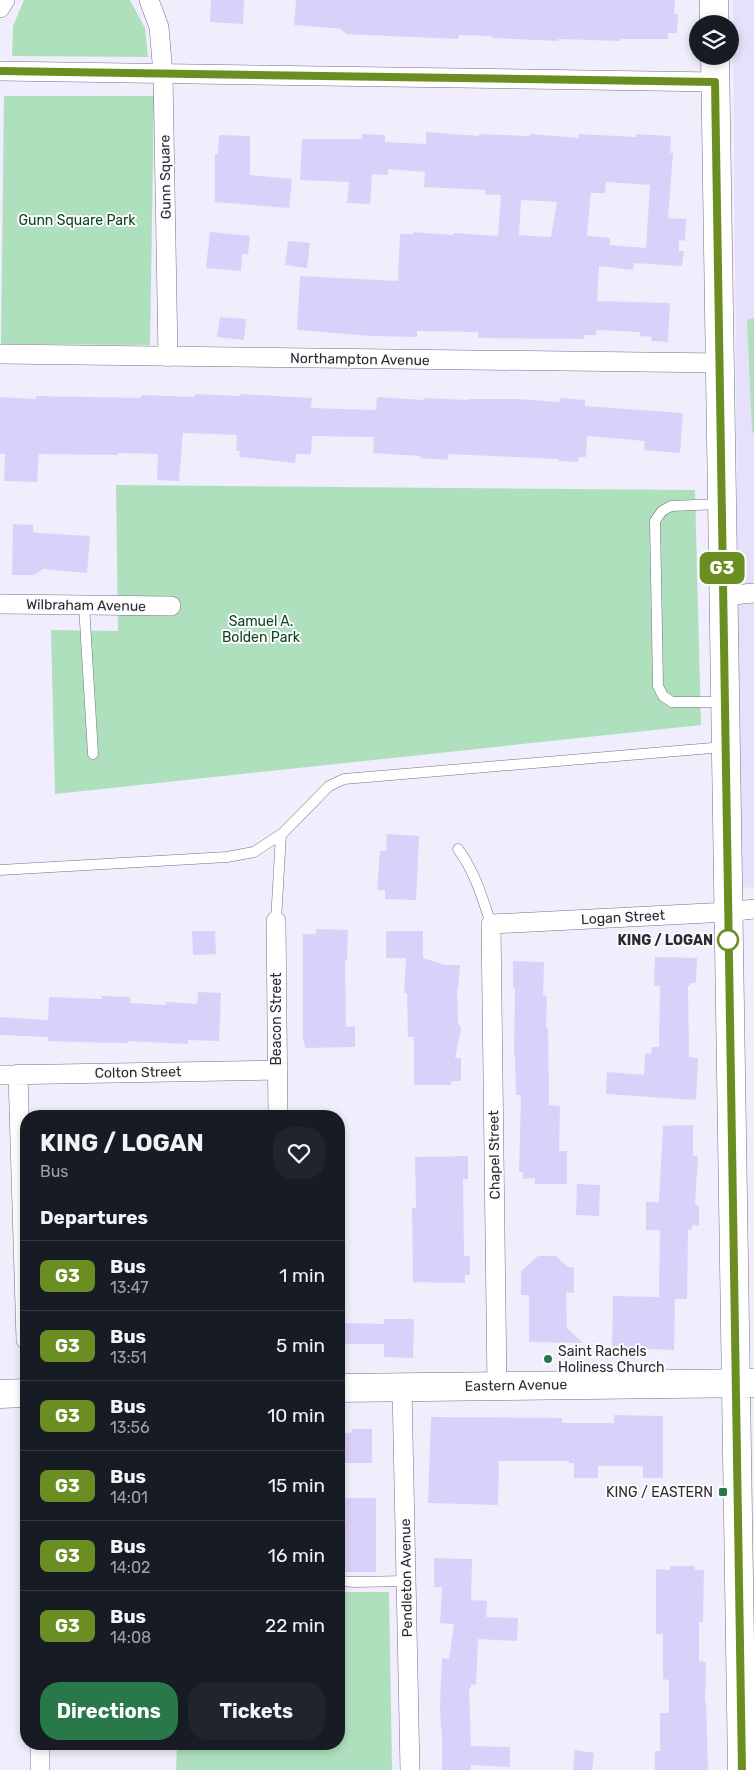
<!DOCTYPE html>
<style>
:root{--surface:#171b24;--page:#20242c;--text:#f1f3f6;--muted:#9ea1a6;--line:#363941;--accent:#287849}
body{margin:0;font-family:Rubik,sans-serif;background:var(--page);color:var(--text);height:100vh;display:flex;flex-direction:column;font-size:19px;white-space:nowrap}
*{box-sizing:border-box;margin:0}
p{font-size:16px;color:var(--muted)}
.icon{flex:none;width:28px;height:28px;fill:none;stroke:currentColor;stroke-width:2;stroke-linecap:round;stroke-linejoin:round}
.map{position:relative;flex:1;overflow:hidden}
.drawer{position:absolute;left:20px;top:1110px;width:325px;height:640px;display:flex;flex-direction:column;background:var(--surface);border-radius:20px;box-shadow:0 2px 8px #0003}
.drawer>*{flex:none}
.badge{padding:0 10px;border-radius:8px;font-size:18px;line-height:32px}
.fabs{position:absolute;left:689px;top:15px;display:grid;gap:10px}
.fabs a{display:grid;place-items:center;width:50px;height:50px;border-radius:50%;background:var(--surface);box-shadow:0 2px 8px #0003;font-size:25px}
.map>.badge{position:absolute;translate:-50% -50%;box-shadow:0 0 0 2px #fff}
h2{padding:0 20px;font-size:19px;line-height:45px}
.round{display:grid;place-items:center;flex:none;width:52px;height:52px;border-radius:20px;background:var(--page)}
.head{display:flex;align-items:center;justify-content:space-between;height:85px;padding:0 20px}
h1{font-size:24px;font-weight:700;line-height:38px}
.primary-button{display:flex;gap:10px;margin-top:auto;padding:10px 20px}
.primary-button a{flex:1;height:58px;border-radius:20px;background:var(--accent);color:#fff;font-size:20px;font-weight:700;line-height:58px;text-align:center}
.primary-button a+a{background:var(--page);color:var(--text)}
ul{padding:0;list-style:none}
li{display:flex;align-items:center;gap:15px;height:70px;padding:0 20px;border-top:1px solid var(--line)}
li div{flex:1}
li b{display:block;font-size:19px}
li em{font-style:normal}
li .badge{min-width:55px;font-weight:700;text-align:center}
.map>svg:first-child{display:block}
</style>
<div class="map">
<svg width="754" height="1770" viewBox="0 0 754 1770">
<rect width="100%" height="100%" fill="#f0edfd"/>
<path fill="#e6e0fa" d="M733 0H754V887L740 888Z"/>
<path fill="#afe0bd" d="M24 0H130L145 28 148 57 12 56 13 26Z
M4 96H154L150 345 1 344Z
M754 318V435L752 430 747 320Z
M116 485 695 490 701 725 55 794 51 630 118 631Z
M339 1592H389L392 1770H176L177 1744H339Z"/>
<path fill="#dad1fa" fill-rule="evenodd" d="M211 0H244L243 24 210 22Z
M296 0H675L674 14H678L677 33H668V39H621V41L558 39V41L492 38V36L459 35 458 39 345 34V32L342 31V29L294 25Z
M426 132 479 136V134L529 136 530 134 579 138V134L636 137V134L671 136 670 153H673L668 218 686 219 685 241 679 240V251H684L682 266 634 263 633 270 599 266 597 301 670 303 668 342 651 341 652 337 640 336V332L596 330V335H584V339L478 338V332L417 331V337L371 336 297 330 300 276 398 281 400 234H413V232L453 235 454 233 498 236 501 195 485 194V190L424 187 425 172 388 169V175L372 174 370 204 347 203 349 182 300 180 302 139H362V134L385 135V142L426 144ZM606 182 650 185 646 248 610 245V238L587 236 591 193H605ZM521 200 557 202 551 237 519 235Z
M219 135 250 136V175L292 179 289 208 215 202V154H218Z
M210 232 250 236 248 254H242L241 271 206 268Z
M288 241 310 243 307 268 285 265Z
M220 317 246 319 244 340 217 337Z
M195 394 240 396V394L312 398 311 408 376 410 377 397 424 400V398L469 400V399H516L560 402V398L585 400V406L683 413 680 453 644 450 645 441 587 436 586 457H579L578 462 559 461V459L448 454V460L420 458 421 456 373 453 374 437 312 436 311 454H296L295 463 239 457 240 451H236L237 435 183 433 179 481 157 480 158 454 118 453V455L39 454 37 482 4 481 5 454H0V397L36 399V396L141 398V395L195 397Z
M13 524 33 525V532L38 533 90 536 87 573 43 569 34 575H12Z
M387 834 419 836 416 900 385 899V890H377L380 851H386Z
M316 929 348 930 347 960H345L346 1027 355 1026V1047L305 1048 304 1041H303V934H316Z
M192 931H215L216 954 193 955Z
M386 931H423V958L445 965H460L458 990H457L458 1022 461 1029 455 1058H461V1081H451V1085H414V1037H408L407 993H404L406 958H386Z
M655 957 697 958 696 983H690V986H688L689 1057 698 1058 696 1100 606 1094 607 1072 644 1075 645 1054H651L652 1047H659L660 986H654Z
M513 961 544 962 543 995 547 996 546 1028H548L549 1105 560 1106 559 1151H567V1184H535V1178L523 1179V1172H519L521 1095H516L515 1055H514L515 988H513Z
M198 992 221 993 219 1041 188 1040V1044L128 1041V1043L76 1042 48 1041V1037L0 1035V1017L48 1020 49 997 102 999V996L130 997V1003L166 1005V1002L197 1004Z
M693 1125V1156H698L695 1205H699V1226L692 1225V1230H688L687 1299H675L674 1350 612 1348 613 1296 659 1297 660 1230H646V1202H659L663 1126Z
M468 1156V1179H463L464 1256H470V1275H465V1283L413 1282 412 1208H416L415 1157Z
M577 1184 600 1185 599 1216 576 1215Z
M538 1256H556L568 1267H574V1293L566 1292 567 1328 583 1343 529 1342V1295H521V1271Z
M384 1319H414L413 1358 384 1357V1344H339V1323L384 1324Z
M614 1415 663 1416V1478H643V1466H598V1478H574V1463H569V1461H499L498 1505 428 1503 431 1417 562 1418V1423H614Z
M352 1429H372V1463H339V1433H351Z
M344 1498H376V1572H339L340 1522 344 1521Z
M434 1558 472 1559 471 1600 487 1601 486 1617 518 1618 517 1641 478 1639 476 1685 471 1684V1689L469 1688 471 1746 510 1747V1767L471 1765V1770H442V1729H441L440 1705 442 1658 449 1659 454 1624 440 1623 442 1587H434Z
M670 1566H695V1570H704L703 1622H699V1661L706 1662 705 1702H706L708 1770H655V1751H660V1713H669V1680L663 1679V1634H656V1569L670 1570Z
M575 1750 594 1753 592 1770H573Z"/>
<g fill="none" stroke-linecap="round" stroke-linejoin="round">
<g stroke="#767087" stroke-width="11">
<path id="lane" d="M720 504 671 506 662 511 655 521 658 686 663 696 672 702H724
M84 605 93 754
M458 849C475 872 482 897 491 924
M0 870 227 857 254 852 283 833 329 786 344 779 724 747
M276 921 281 834
M339 1581 355 1582 406 1581"/>
</g>
<g stroke="#767087" stroke-width="20">
<path id="street" d="M149 0 159 27 163 74 168 357
M0 8 5 0
M0 71 715 82
M0 354 719 363
M723 596 754 593
M0 604 171 606
M276 921 278 1116
M18 1074 26 1340
M0 1075 277 1070
M497 1386 491 924 728 912 754 909
M402 1387 410 1770
M40 1744V1770"/>
</g>
<g stroke="#767087" stroke-width="29">
<path id="secondary" d="M714 0V24
M715 56 742 1770
M339 1388 753 1383
M0 1394 26 1393"/>
</g>
<use href="#lane" stroke="#fff" stroke-width="10"/>
<use href="#street" stroke="#fff" stroke-width="19"/>
<use href="#secondary" stroke="#fff" stroke-width="28"/>
</g>
<g fill="none" stroke-linecap="round" stroke-linejoin="round">
<g stroke="#fff" stroke-width="11">
<path id="line" d="M0 71 715 82 742 1770"/>
</g>
<use href="#line" stroke="#6b8e23" stroke-width="8"/>
</g>
<circle fill="#fff" stroke="#6b8e23" stroke-width="2.5" cx="728" cy="940" r="10"/>
<g fill="#287849" stroke="#fcfcfc" stroke-width="2">
<circle cx="548" cy="1359" r="5"/>
<rect x="718" y="1487" width="10" height="10" rx="2.5"/>
</g>
<g text-anchor="middle" stroke-width="4" stroke-linejoin="round" paint-order="stroke">
<g font-size="14" fill="#2b2933" stroke="#fcfcfc">
<text transform="translate(165 177) rotate(-91)" y="5">Gunn Square</text>
<text transform="translate(360 359) rotate(1)" y="5">Northampton Avenue</text>
<text transform="translate(86 605) rotate(1)" y="5">Wilbraham Avenue</text>
<text transform="translate(623 917) rotate(-3)" y="5">Logan Street</text>
<text transform="translate(276 1019) rotate(-90)" y="5">Beacon Street</text>
<text transform="translate(138 1072) rotate(-1)" y="5">Colton Street</text>
<text transform="translate(494 1155) rotate(-91)" y="5">Chapel Street</text>
<text transform="translate(516 1385) rotate(-1)" y="5">Eastern Avenue</text>
<text transform="translate(406 1578) rotate(-91)" y="5">Pendleton Avenue</text>
</g>
<g font-size="14" fill="#0e4325" stroke="#fcfcfc">
<text x="77" y="225">Gunn Square Park</text>
<text x="261" y="626">Samuel A.<tspan x="261" dy="16">Bolden Park</tspan></text>
</g>
<g font-size="14" font-weight="bold" fill="#2b2933" stroke="#fcfcfc" text-anchor="end">
<text x="713" y="945">KING / LOGAN</text>
</g>
<g font-size="14" fill="#2b2933" stroke="#fcfcfc" text-anchor="start">
<text x="558" y="1356">Saint Rachels<tspan x="558" dy="16">Holiness Church</tspan></text>
<text x="713" y="1497" text-anchor="end">KING / EASTERN</text>
</g>
</g>
</svg>
<div class="fabs">
<a><svg class="icon" aria-label="layers" viewBox="0 0 24 24"><path d="M12 4l9 5-9 5-9-5zM3 14l9 5 9-5"/></svg></a>
</div>
<b class="badge" style="left:722px;top:568px;background:#6b8e23;color:#fff">G3</b>
<section class="drawer">
<div class="head"><div><h1>KING / LOGAN</h1><p>Bus</p></div><a class="round"><svg class="icon" aria-label="heart" viewBox="0 0 24 24"><path d="M12 20l-8-8c-3-5 5-10 8-4 3-6 11-1 8 4z"/></svg></a></div>
<h2>Departures</h2>
<ul>
<li><span class="badge" style="background:#6b8e23;color:#fff">G3</span><div><b>Bus</b><p>13:47</p></div><em>1 min</em></li>
<li><span class="badge" style="background:#6b8e23;color:#fff">G3</span><div><b>Bus</b><p>13:51</p></div><em>5 min</em></li>
<li><span class="badge" style="background:#6b8e23;color:#fff">G3</span><div><b>Bus</b><p>13:56</p></div><em>10 min</em></li>
<li><span class="badge" style="background:#6b8e23;color:#fff">G3</span><div><b>Bus</b><p>14:01</p></div><em>15 min</em></li>
<li><span class="badge" style="background:#6b8e23;color:#fff">G3</span><div><b>Bus</b><p>14:02</p></div><em>16 min</em></li>
<li><span class="badge" style="background:#6b8e23;color:#fff">G3</span><div><b>Bus</b><p>14:08</p></div><em>22 min</em></li>
</ul>
<div class="primary-button"><a>Directions</a><a>Tickets</a></div>
</section>
</div>
